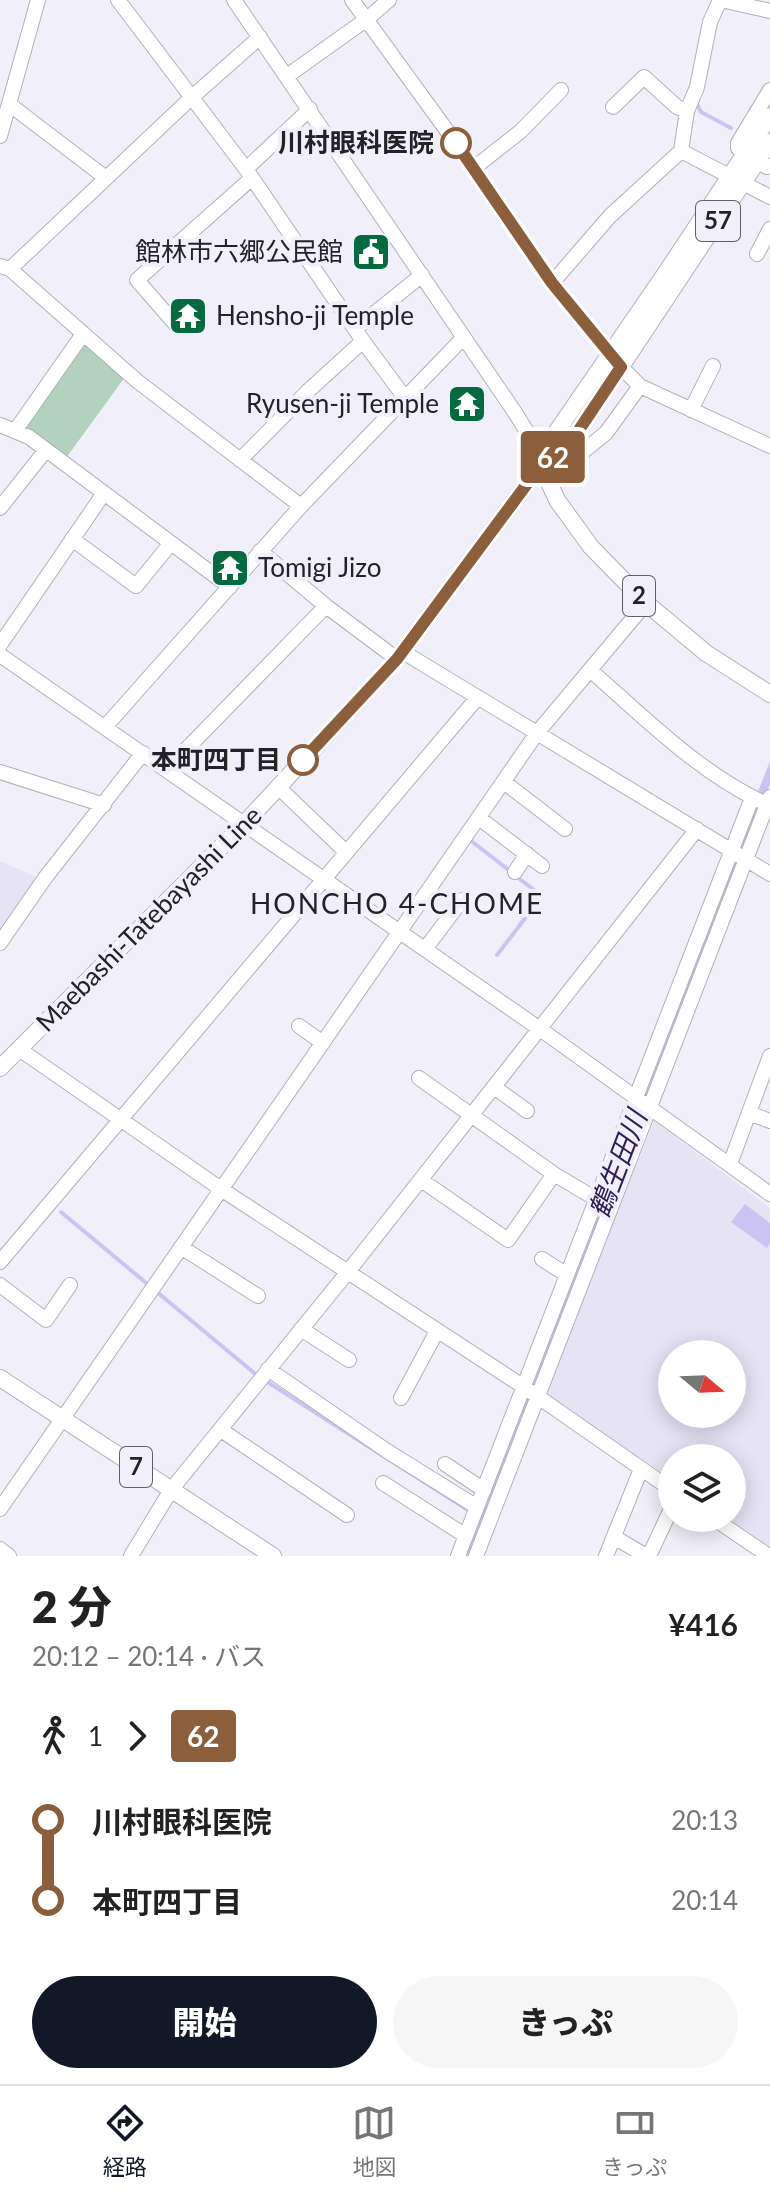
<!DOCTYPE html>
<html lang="ja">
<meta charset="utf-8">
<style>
:root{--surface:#fff;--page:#f6f6f6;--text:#222;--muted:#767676;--line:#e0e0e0;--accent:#111827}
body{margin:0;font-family:Lato,"Noto Sans JP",sans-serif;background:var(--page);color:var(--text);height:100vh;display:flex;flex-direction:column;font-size:30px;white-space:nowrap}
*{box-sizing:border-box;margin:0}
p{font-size:26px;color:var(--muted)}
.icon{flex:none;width:44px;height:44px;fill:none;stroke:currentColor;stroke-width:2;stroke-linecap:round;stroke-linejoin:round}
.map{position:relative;height:1556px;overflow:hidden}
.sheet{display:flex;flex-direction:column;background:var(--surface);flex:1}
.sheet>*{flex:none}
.badge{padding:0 16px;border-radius:6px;font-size:28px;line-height:52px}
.needle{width:52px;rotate:109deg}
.controls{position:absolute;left:658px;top:1340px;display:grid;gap:16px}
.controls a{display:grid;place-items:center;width:88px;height:88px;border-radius:50%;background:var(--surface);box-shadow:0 4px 20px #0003;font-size:40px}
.map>.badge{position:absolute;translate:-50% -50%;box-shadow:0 0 0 4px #fff}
.legs{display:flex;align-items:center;gap:12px;height:88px;padding:0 32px;font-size:26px}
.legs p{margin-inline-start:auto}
.summary{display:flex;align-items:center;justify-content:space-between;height:136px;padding:0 32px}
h1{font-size:44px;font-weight:800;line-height:60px}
.button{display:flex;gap:16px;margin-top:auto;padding:16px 32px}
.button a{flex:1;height:92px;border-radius:48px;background:var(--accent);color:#fff;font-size:32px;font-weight:800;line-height:92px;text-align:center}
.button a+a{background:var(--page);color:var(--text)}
ul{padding:0 32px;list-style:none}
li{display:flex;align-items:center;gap:28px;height:80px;font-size:30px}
li i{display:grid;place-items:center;width:12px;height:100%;margin:0 10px;background:currentColor}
li i::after{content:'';width:20px;height:20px;margin:-10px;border:6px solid;border-radius:50%;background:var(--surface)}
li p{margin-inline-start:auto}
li:first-child i{background:linear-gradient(#0000 50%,currentColor 0)}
li:last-child i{background:linear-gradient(currentColor 50%,#0000 0)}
.tabs{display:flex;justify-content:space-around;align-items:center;height:112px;border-top:2px solid var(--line);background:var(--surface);font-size:22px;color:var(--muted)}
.tabs a{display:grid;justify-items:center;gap:4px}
.tabs .current{color:var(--accent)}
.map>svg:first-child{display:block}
</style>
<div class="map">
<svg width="770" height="1556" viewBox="0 0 770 1556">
<rect width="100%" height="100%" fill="#f1f0fa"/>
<path fill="#e5e3f4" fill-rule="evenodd" d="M0 861 36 877V883L0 933Z
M654 1121 770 1208V1546L728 1518H732V1458H672V1479L544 1393ZM672 1354H732V1414H672Z"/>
<path fill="#b2d2bd" d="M84 341 125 377 66 458 25 427Z"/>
<path fill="#cbc3f2" d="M770 761V784L472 1556H462Z
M745 1204 770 1223V1244L767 1248 731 1222Z"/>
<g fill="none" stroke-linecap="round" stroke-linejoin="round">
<path stroke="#cbc3f2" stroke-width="4" d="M696 102 701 112 731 128
M470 840 510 871
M497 955 542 896 517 877
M61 1212 259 1377
M266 1381 471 1512"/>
<g stroke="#b1afb9" stroke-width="16">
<path id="minor" d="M118 0 246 169 363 341 405 398
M234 0 516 414 535 445 541 465
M352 0 474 168 552 283 621 367 640 386 770 446
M721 0 770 11
M287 76 367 19 389 0
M9 104 106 178
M613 107 644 77 677 107 687 111
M0 136 38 0
M681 151 770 197
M745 153 738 148V143L770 90
M757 162 767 167 770 166
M474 168 521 131 561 90
M246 169 310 109
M757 254 770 229
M0 266 10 269 137 381 301 506
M10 269 191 98 260 37
M552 283 610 216 681 151 687 111 697 87 710 22 720 0
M177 326 137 280 252 178
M355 329 422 275
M691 410 713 366
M0 425 29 437 230 587
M15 431 83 334
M567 448 580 454 606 433 640 386
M240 460 308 391 363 341
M0 508 46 450
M72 539 136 586 171 543
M260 551 326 606 397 659
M0 645 104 493
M403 652 770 874
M0 655 540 1029 770 1194
M590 670C643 716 696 770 760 801
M105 727 301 506 464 337
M166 770 326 606
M0 772 104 805
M504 782 565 829
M278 787 346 852
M479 818 542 866
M515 872 527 854
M0 943 45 878 143 753
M425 949 462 900
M299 1026 323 1043
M19 1049 221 1189 524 1387 672 1490
M419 1078 554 1174 596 1199
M494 1087 527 1111
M749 1113 770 1121
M730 1164 770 1056
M421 1180 508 1240 554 1174
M181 1247 258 1296
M542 1259 567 1275
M0 1262 478 697
M0 1285 46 1320 70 1285
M301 1329 349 1360
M268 1369 387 1451 477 1507
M401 1398 437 1331
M221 1430 347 1515
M445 1464 484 1490
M383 1483 466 1536
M0 1509 537 733 646 603
M713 1518 769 1556
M614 1537 646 1556
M0 1549 9 1556
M131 1556 171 1490 347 1273 697 829
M458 1556 752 798
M476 1556 770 797
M606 1556 641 1469
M649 1556 672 1507"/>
</g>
<g stroke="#b1afb9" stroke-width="18">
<path id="major" d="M543 464 567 448 770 142
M541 465 557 500 591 547 646 603 706 653 770 694
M0 1068 244 824 397 659 541 465 555 434 665 274 770 116
M0 1378 273 1556"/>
</g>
<use href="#minor" stroke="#fff" stroke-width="14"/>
<use href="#major" stroke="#fff" stroke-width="16"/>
</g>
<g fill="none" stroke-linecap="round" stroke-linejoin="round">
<g stroke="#fff" stroke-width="18">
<path id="line-1" d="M303 760 397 659 541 465 567 448 621 367 552 283 456 143"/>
</g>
<use href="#line-1" stroke="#8b5e3c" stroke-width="12"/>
</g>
<defs>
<g id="civic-square" transform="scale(2)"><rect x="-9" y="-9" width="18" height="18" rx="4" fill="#046a3f" stroke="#f1f0fa"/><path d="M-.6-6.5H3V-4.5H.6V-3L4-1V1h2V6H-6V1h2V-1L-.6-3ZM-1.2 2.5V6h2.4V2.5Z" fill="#fff"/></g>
<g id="temple-square" transform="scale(2)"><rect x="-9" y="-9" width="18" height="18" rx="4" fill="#046a3f" stroke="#f1f0fa"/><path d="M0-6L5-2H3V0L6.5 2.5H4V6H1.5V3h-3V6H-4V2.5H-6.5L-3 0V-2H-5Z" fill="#fff"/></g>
</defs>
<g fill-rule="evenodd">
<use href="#civic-square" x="371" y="252"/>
<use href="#temple-square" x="188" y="316"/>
<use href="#temple-square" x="467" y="404"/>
<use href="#temple-square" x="230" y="568"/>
</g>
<g fill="#fff" stroke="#8b5e3c" stroke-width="4">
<circle cx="456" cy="143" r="14"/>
<circle cx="303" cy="760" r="14"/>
</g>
<g text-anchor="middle" stroke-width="8" stroke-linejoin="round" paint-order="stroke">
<g fill="#f1f0fa" stroke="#616066" stroke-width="2">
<rect x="696" y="201" width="44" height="40" rx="6"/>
<rect x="623" y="576" width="32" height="40" rx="6"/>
<rect x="120" y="1447" width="32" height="40" rx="6"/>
</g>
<g font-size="24" font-weight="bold" fill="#232226">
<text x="718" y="229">57</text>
<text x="639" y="604">2</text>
<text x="136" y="1475">7</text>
</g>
<g font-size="26" font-weight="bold" fill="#232226" stroke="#f1f0fa" text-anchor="end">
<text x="434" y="152">川村眼科医院</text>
<text x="281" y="769">本町四丁目</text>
</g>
<g font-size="26" fill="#232226" stroke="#f1f0fa" text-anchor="end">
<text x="343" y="261">館林市六郷公民館</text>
<text x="216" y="325" text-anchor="start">Hensho-ji Temple</text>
<text x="439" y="413">Ryusen-ji Temple</text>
<text x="258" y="577" text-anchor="start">Tomigi Jizo</text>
</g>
<g font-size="26" fill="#232226" stroke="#f1f0fa">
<text transform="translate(149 919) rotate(-45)" y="9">Maebashi-Tatebayashi Line</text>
</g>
<g font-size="28" letter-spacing="2" fill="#232226" stroke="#f1f0fa">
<text x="397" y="914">HONCHO 4-CHOME</text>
</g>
<g font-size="28" font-style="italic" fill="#2f2057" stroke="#f1f0fa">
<text transform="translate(618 1164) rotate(-69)" y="10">鶴生田川</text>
</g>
</g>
</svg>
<div class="controls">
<a><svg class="needle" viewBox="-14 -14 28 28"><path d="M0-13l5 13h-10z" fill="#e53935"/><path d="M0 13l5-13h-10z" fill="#767676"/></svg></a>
<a><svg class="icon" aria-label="layers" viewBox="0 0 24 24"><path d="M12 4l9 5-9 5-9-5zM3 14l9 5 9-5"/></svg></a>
</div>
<b class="badge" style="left:553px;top:457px;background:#8b5e3c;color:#fff">62</b>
</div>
<section class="sheet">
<div class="summary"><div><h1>2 分</h1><p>20:12 – 20:14 · バス</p></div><b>¥416</b></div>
<div class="legs"><svg class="icon" aria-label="walk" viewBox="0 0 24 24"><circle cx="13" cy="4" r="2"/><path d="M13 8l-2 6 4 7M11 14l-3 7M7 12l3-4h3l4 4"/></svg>1<svg class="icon" aria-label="forward" viewBox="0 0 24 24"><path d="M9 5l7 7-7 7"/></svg><b class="badge" style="background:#8b5e3c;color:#fff">62</b></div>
<ul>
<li><i style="color:#8b5e3c"></i><b>川村眼科医院</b><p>20:13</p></li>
<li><i style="color:#8b5e3c"></i><b>本町四丁目</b><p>20:14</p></li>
</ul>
<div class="button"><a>開始</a><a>きっぷ</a></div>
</section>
<nav class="tabs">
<a class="current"><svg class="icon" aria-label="directions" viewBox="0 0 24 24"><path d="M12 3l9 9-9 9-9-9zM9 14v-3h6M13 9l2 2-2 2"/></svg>経路</a>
<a><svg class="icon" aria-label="map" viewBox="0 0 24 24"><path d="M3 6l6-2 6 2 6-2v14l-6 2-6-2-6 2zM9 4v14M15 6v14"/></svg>地図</a>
<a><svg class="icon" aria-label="tickets" viewBox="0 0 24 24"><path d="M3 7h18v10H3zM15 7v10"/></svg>きっぷ</a>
</nav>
